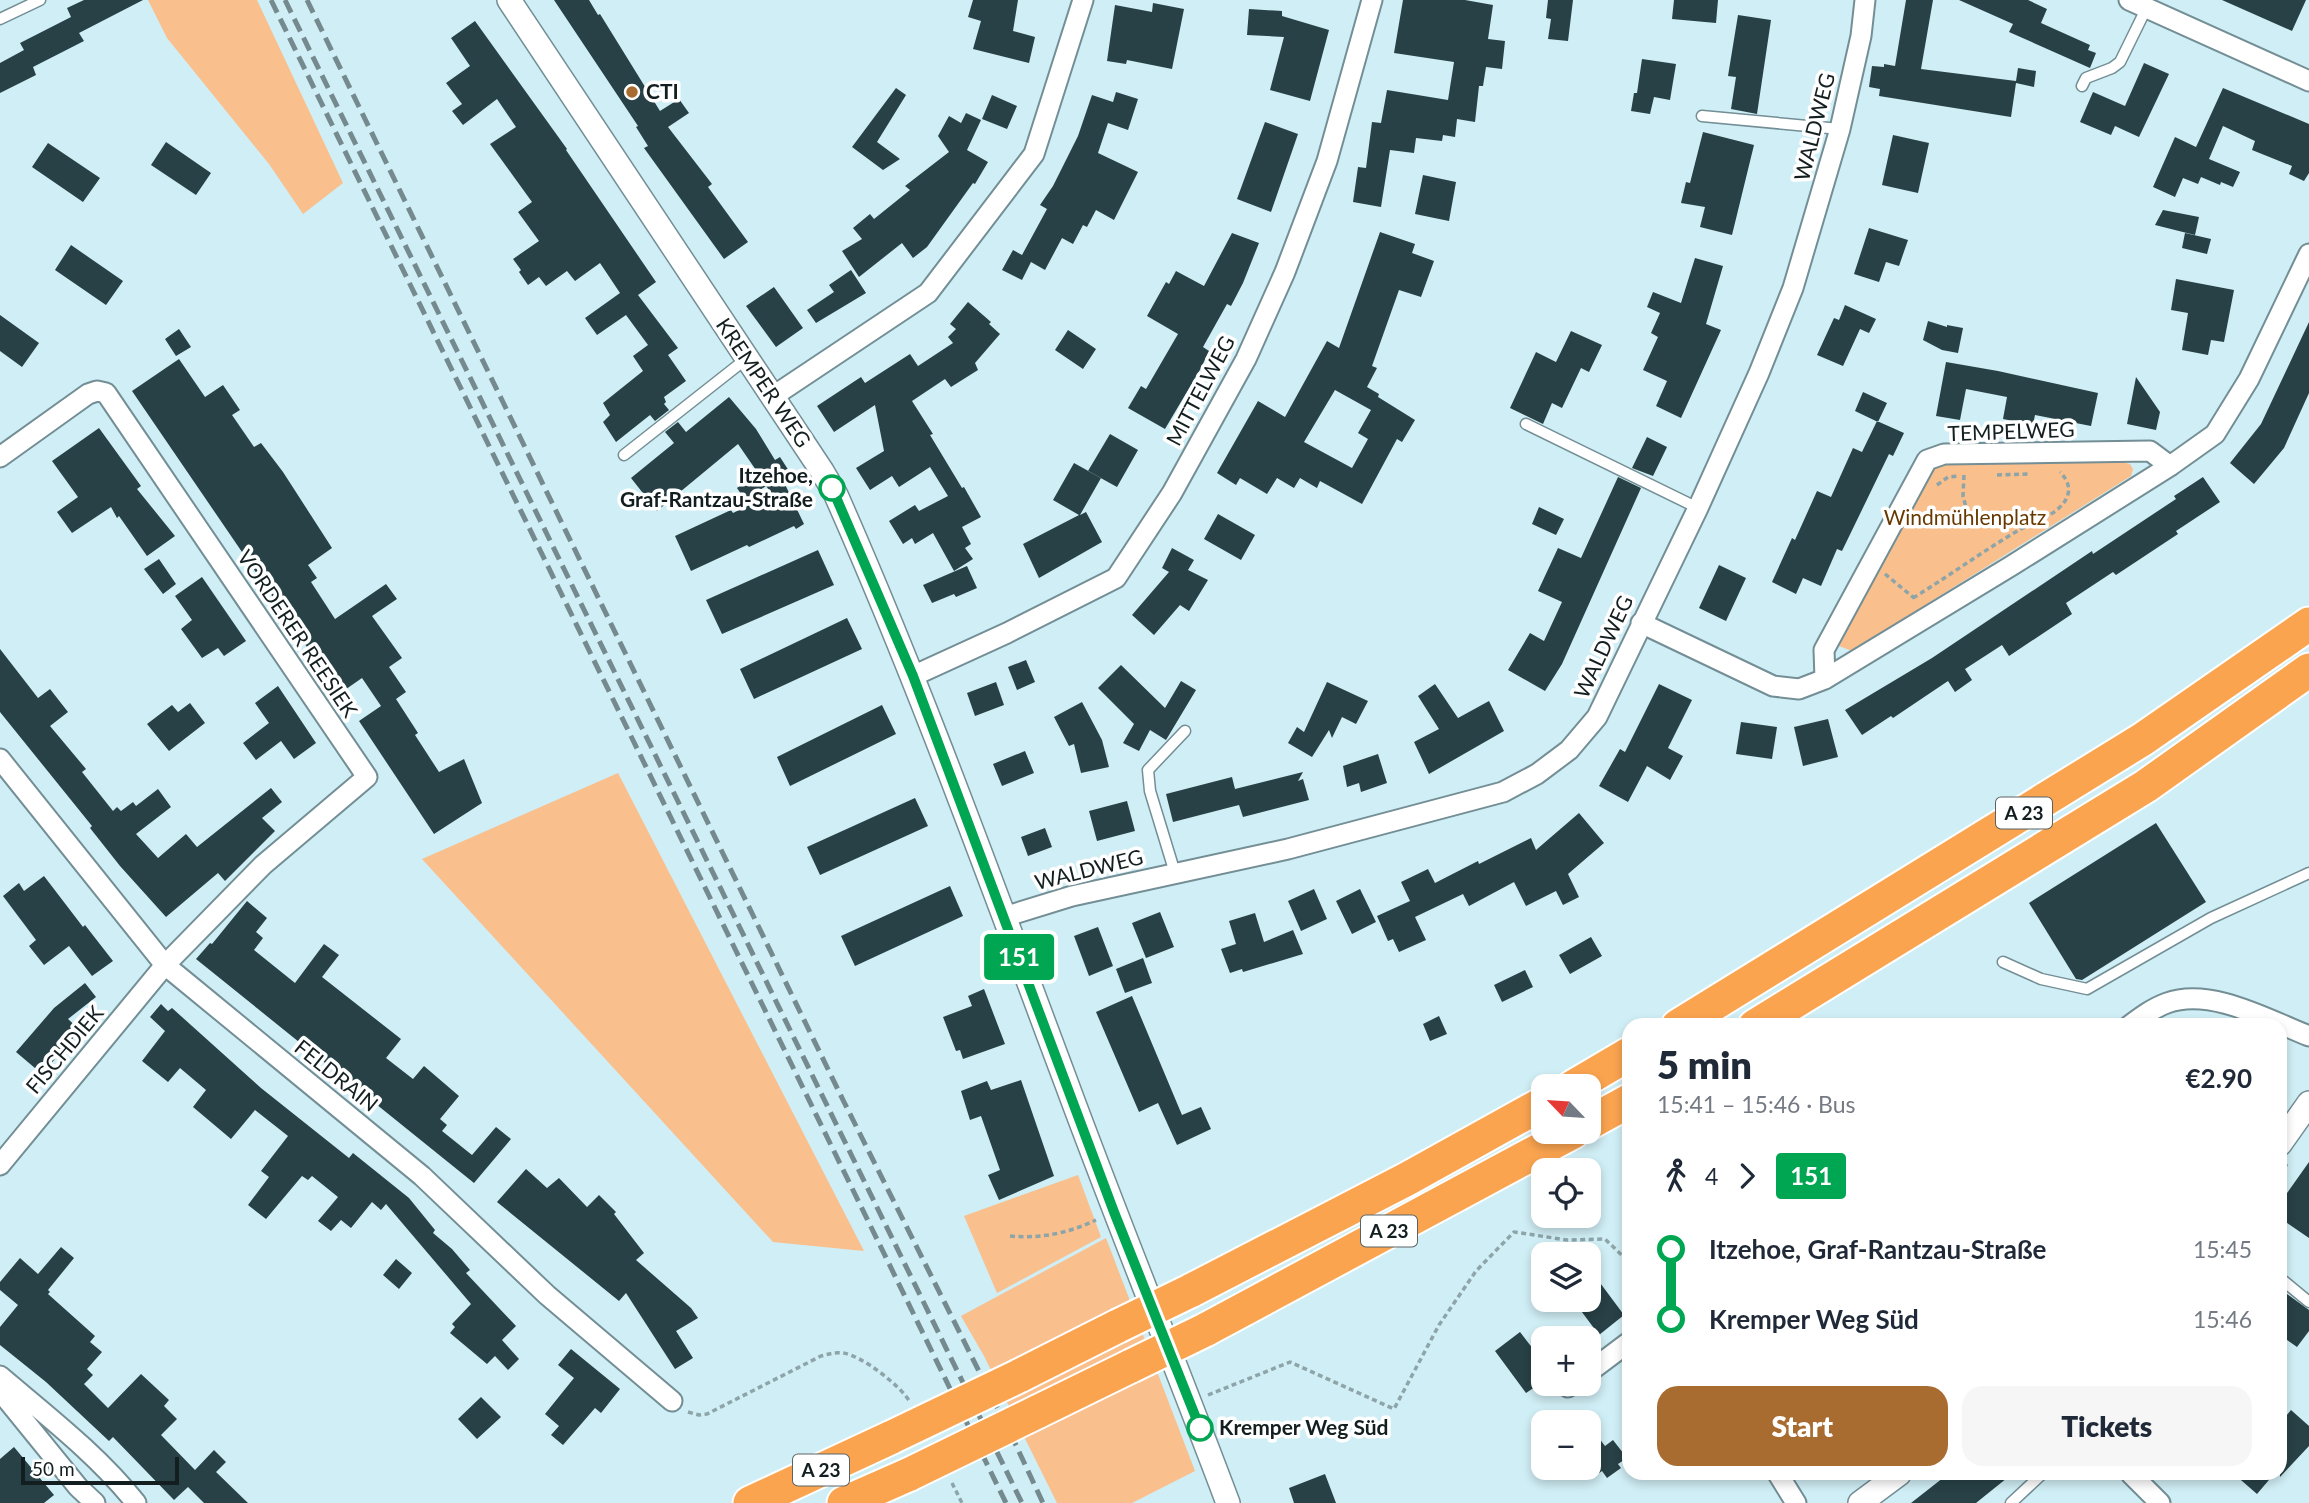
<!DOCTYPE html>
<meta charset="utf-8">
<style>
:root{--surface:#fff;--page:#f6f6f7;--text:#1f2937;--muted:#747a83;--accent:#a96c30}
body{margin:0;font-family:Lato,sans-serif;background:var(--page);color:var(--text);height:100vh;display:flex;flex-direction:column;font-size:26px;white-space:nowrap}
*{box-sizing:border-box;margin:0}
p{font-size:23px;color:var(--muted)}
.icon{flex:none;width:38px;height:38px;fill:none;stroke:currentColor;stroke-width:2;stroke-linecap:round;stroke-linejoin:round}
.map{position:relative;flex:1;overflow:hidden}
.sheet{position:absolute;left:1622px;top:1018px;width:665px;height:462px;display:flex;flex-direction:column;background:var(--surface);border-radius:21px;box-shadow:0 4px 10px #0003}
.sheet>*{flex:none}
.badge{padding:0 14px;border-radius:5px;font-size:24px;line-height:46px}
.needle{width:46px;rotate:295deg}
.controls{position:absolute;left:1531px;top:1074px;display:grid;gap:14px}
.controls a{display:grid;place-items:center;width:70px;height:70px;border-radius:14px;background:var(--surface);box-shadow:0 4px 10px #0003;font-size:35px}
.scale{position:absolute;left:21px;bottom:18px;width:158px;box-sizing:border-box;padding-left:7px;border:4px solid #131e20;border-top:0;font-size:19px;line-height:24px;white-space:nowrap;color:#131e20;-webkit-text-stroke:5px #fff;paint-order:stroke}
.map>.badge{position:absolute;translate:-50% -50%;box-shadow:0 0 0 4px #fff}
.legs{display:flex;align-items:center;gap:10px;height:77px;padding:0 35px;font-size:23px}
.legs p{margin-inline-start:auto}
.head{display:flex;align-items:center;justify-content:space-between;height:119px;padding:0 35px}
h1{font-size:38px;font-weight:800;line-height:52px}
.primary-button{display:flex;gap:14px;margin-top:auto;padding:14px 35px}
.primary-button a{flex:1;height:80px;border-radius:21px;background:var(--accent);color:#fff;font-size:28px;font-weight:800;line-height:80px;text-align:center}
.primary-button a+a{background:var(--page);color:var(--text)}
ul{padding:0 35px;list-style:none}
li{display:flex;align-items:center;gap:24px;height:70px;font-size:26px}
li i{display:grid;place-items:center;width:10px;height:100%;margin:0 9px;background:currentColor}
li i::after{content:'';width:18px;height:18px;margin:-9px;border:5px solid;border-radius:50%;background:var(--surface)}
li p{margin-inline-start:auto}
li:first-child i{background:linear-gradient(#0000 50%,currentColor 0)}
li:last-child i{background:linear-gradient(currentColor 50%,#0000 0)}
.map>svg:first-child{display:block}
</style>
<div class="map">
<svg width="2309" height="1503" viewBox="0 0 2309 1503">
<rect width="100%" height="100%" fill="#d0eef5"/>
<path fill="#f9bf8d" d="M148 0H257L343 183 303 214 269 164 167 38Z
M2122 462 2130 464 2133 469 2131 476 1852 651 1839 646 1838 637 1930 470 1942 464Z
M618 773 864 1251 773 1242 422 859Z
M1078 1175 1101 1237 997 1293 964 1216Z
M1106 1238 1195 1471 1132 1503H1057L984 1356 961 1316Z"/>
<path fill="#284146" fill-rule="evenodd" d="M84 0H143L79 33 84 41 33 67 36 75 0 93V63L24 50 20 43 71 17 67 8Z
M554 0H589L598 15 600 14 660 111 679 99 689 113 668 127 712 184 708 187 748 242 724 259 644 148 648 146 636 127 638 126Z
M973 0H1018L1013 31 1035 37 1029 63 973 49 981 21 968 17Z
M1403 0H1465L1493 5 1488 39 1505 41 1502 69 1486 67 1483 86H1479L1475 122 1457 119 1455 137 1443 135 1442 141 1416 138 1414 153 1390 150 1381 207 1353 202 1358 167 1366 168 1372 122 1381 123 1387 90 1448 100 1454 62 1394 53Z
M1548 0H1573L1568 41 1548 39 1551 19 1546 18Z
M1674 0H1718L1716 23 1672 19Z
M1906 0H1933L1921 69 2016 81 2018 68 2036 71 2034 87 2016 83 2011 117 1879 96 1880 89 1869 87 1872 66 1884 67V64L1895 66Z
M1959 0H2028L2047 9 2041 23 2090 45 2088 50 2096 53 2090 68 2009 32 2013 24Z
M2222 0H2306L2292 31Z
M1153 3 1184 9 1172 69 1127 60 1126 64 1107 61 1115 5 1152 12Z
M1249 9 1282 11V16L1329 30 1310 101 1270 90 1284 37 1247 35Z
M1738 15 1771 20 1757 114 1731 109 1736 77 1728 76Z
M475 21 567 149 566 150 656 282 638 295 678 348 668 355 686 381 664 397 666 402 664 404 669 410 655 421 650 415 616 442 603 422 610 415 603 403 643 371 633 356 648 345 626 315 597 335 585 318 620 293 600 263 575 281 567 271 546 286 539 277 528 285 519 272 521 270 513 259 539 241 518 212 532 202 490 144 516 127 497 99 463 125 452 111 462 104 446 83 470 66 451 38Z
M1642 59 1676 64 1670 100 1654 97 1650 114 1631 111 1634 93H1637Z
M2144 63 2169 74 2139 137 2115 126 2111 135 2080 122 2093 92 2125 106Z
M896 88 906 95 877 142 900 159 883 170 852 147Z
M2223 88 2309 124V173L2304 181 2289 174 2292 166 2252 150 2255 141 2223 126 2209 159 2240 172 2233 187 2221 182 2220 185 2201 177 2198 184 2183 178 2175 197 2153 187 2175 137 2196 147Z
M1116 92 1138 99 1128 130 1108 123 1098 153 1138 172 1114 220 1096 210 1087 227 1083 225 1073 244 1062 238 1045 270 1031 262 1022 280 1002 270 1013 250 1022 255 1047 209 1040 205 1053 186 1078 136 1092 95 1113 102Z
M992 95 1017 106 1007 129 982 119Z
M966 113 981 120 967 150 988 162 975 184 973 183 927 247 913 258 902 243 859 277 842 251 862 239 853 228 870 214 874 219 910 190 905 186 949 152 938 136 949 116 961 123Z
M1265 122 1298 134 1271 212 1237 199Z
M1703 132 1754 145 1732 235 1700 227 1705 207 1681 203 1686 182 1690 183Z
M1893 135 1929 143 1918 193 1882 185Z
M166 142 211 173 196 195 151 165Z
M48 143 100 178 83 202 32 167Z
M1423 175 1456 182 1449 221 1415 214Z
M2163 210 2199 217 2195 235 2155 225Z
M1869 228 1908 240 1899 266 1886 262 1879 282 1854 274Z
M1380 232 1415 244 1412 253 1434 261 1421 297 1399 290 1372 366 1377 368 1367 387 1379 394 1378 397 1415 420 1402 442 1397 439 1362 504 1320 481 1317 488 1300 478 1294 488 1277 478 1267 494 1240 478 1236 485 1217 473 1258 401 1285 417 1327 341 1339 348ZM1335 390 1371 410 1358 433 1368 439 1352 468 1304 442Z
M1232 233 1259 243 1243 283 1231 306 1227 304 1203 347 1209 351 1201 368 1165 429 1128 408 1141 386 1146 389 1178 334 1147 316 1166 282 1169 284 1176 271 1204 286Z
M2185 233 2211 239 2207 254 2182 248Z
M71 245 123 281 106 305 55 270Z
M1695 258 1723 266 1706 324 1721 330 1681 418 1656 406 1667 381 1643 370 1658 337 1651 333 1660 313 1647 307 1653 292 1681 303Z
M851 270 866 293 816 323 807 310 834 292 829 285Z
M2176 279 2234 290 2224 342 2211 340 2208 355 2182 350 2188 313 2171 310Z
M774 287 803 328 776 347 746 306Z
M968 302 991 322 989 324 1000 334 975 363 978 370 951 387 945 379 912 401 933 434 930 435 962 488 964 487 981 517 962 527 971 544 965 548 973 559 954 571 933 533 915 544 912 538 903 544 889 521 915 505 919 511 948 496 930 467 899 487 892 476 870 490 856 468 884 451 875 405 834 432 817 406 861 377 865 383 910 354 918 366 953 343 948 337 956 329 950 324Z
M1845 305 1876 319 1869 333 1860 329 1843 366 1817 355 1834 318 1839 320Z
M0 315 39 343 22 367 0 351Z
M1928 321 1947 327V325L1963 328 1958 353 1942 350 1923 340Z
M2309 322V393L2284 448 2254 484 2230 463 2261 424Z
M179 329 191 347 176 356 165 339Z
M1068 330 1096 349 1083 369 1055 350Z
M1571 331 1602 345 1589 372 1581 368 1562 408 1552 403 1543 424 1510 408 1536 352 1556 362Z
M179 359 205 397 223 385 240 410 232 415 254 447 261 443 283 472 332 548 308 565 317 578 311 582 335 619 386 584 397 599 372 616 402 658 389 667 406 692 396 699 418 733 415 735 439 772 464 759 482 803 434 834 359 721 381 706 362 678 339 694 132 391Z
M1946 362 1998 371 2098 393 2091 426 2035 415 2033 425 2003 419 2007 397 1966 389 1960 420 1936 416Z
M2136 377 2160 412 2156 430 2127 424Z
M1863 392 1887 403 1878 422 1855 411Z
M729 397 756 429 775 460 780 457 789 471 781 476 804 524 796 529 794 526 749 547 747 545 691 571 675 536 731 510 733 513 772 494 766 486 745 500 737 488 758 473 738 444 657 511 631 478 674 443 665 432 678 422 686 432Z
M1877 421 1904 433 1893 456 1889 454 1842 551 1837 549 1821 586 1803 578 1796 594 1772 582 1792 538 1795 540 1817 491 1831 497 1853 448 1862 452Z
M99 428 141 486 137 489 175 536 147 556 119 516 117 518 111 507 72 533 57 512 78 497 52 461Z
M1110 434 1138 450 1117 487 1088 471Z
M1647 437 1667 447 1653 476 1632 468Z
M1074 463 1101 478 1080 515 1086 512 1102 542 1039 578 1023 544 1079 515 1053 500Z
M1618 477 1641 488 1562 664 1545 691 1508 670 1530 633 1544 641 1562 602 1538 591 1558 548 1581 558Z
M2203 477 2220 502 2176 531 2178 534 2116 575 2113 572 2066 603 2072 614 2009 656 2002 645 1965 669 1972 680 1955 692 1948 681 1893 718 1891 716 1862 735 1845 710 1932 658 2092 551 2093 554 2176 499 2174 496Z
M1539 507 1564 519 1556 535 1532 524Z
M1218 514 1255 535 1241 560 1204 539Z
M1172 548 1194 560 1188 570 1208 580 1189 611 1180 605 1154 635 1132 615 1169 572 1162 568Z
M818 550 834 585 722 634 706 600Z
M159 559 176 584 163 594 144 569Z
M1719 565 1746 578 1726 621 1699 608Z
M967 566 977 588 956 597 954 594 932 603 923 585Z
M202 577 246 641 224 656 218 648 202 658 181 629 192 620 175 596Z
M847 618 862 649 754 699 740 669Z
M0 649 38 698 50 689 68 712 50 726 86 769 82 772 113 811 117 807 121 811 133 802 136 806 158 789 171 807 136 834 158 858 186 834 197 847 271 788 282 802 262 818 275 831 225 881 218 873 166 917 120 866 90 828 92 826 0 712Z
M1026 660 1035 682 1017 690 1008 667Z
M1121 665 1165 708 1181 681 1196 690 1166 740 1150 730 1139 751 1123 743 1134 724 1098 688Z
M996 682 1004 705 975 716 967 693Z
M1327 682 1368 701 1356 724 1342 717 1332 738 1329 730 1312 757 1288 743 1297 727 1304 732Z
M1435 684 1458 718 1489 701 1504 731 1429 774 1414 742 1439 729 1418 696Z
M1659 684 1692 700 1668 748 1683 756 1670 780 1647 766 1628 802 1599 786 1620 749 1625 752Z
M278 686 316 743 294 759 281 741 256 760 243 743 269 723 255 703Z
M1082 702 1102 740 1109 767 1081 773 1074 744 1069 746 1054 717Z
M190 703 205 723 169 751 147 724 172 705 178 712Z
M882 705 896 734 790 786 777 757Z
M1828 719 1838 757 1803 766 1794 727Z
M1741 722 1777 727 1772 759 1736 754Z
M1025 751 1034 773 1002 786 993 764Z
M1378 754 1387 783 1361 792 1359 783 1347 787 1343 766Z
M1303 772 1298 781 1303 779 1309 800 1243 817 1239 805 1173 822 1166 794 1232 777 1235 789Z
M915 798 928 826 820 875 807 847Z
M1127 801 1135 831 1097 841 1089 811Z
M1579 813 1604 843 1568 874 1579 897 1563 905 1556 891 1526 906 1514 882 1469 906 1463 894 1415 917 1426 940 1399 952 1393 939 1388 941 1377 916 1410 901 1401 882 1428 869 1435 883 1478 861 1479 864 1531 838 1536 850Z
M2156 823 2206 902 2082 980 2076 979 2029 903Z
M1045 828 1052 847 1028 856 1021 837Z
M44 876 83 927 85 925 113 961 92 976 69 946 44 965 29 946 36 940 3 896 19 883 24 891Z
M950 886 963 916 855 966 841 936Z
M1314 889 1327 919 1301 931 1288 901Z
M1360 889 1376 922 1352 934 1336 901Z
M247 901 267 918 256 932 263 938 254 950 295 983 324 944 339 955 322 977 401 1039 386 1058 413 1079 424 1066 459 1096 440 1119 447 1125 442 1131 472 1155 496 1127 511 1139 474 1183 196 959 210 943 212 944Z
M1160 912 1174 947 1146 958 1132 923Z
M1255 913 1264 942 1293 930 1303 954 1243 972 1242 969 1230 973 1221 949 1236 944 1229 921Z
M1098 927 1113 966 1089 976 1074 936Z
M1591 937 1602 956 1570 974 1559 955Z
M1143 958 1152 983 1125 993 1116 969Z
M1525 970 1533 987 1502 1002 1494 985Z
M85 983 96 997 68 1019 80 1030 42 1074 16 1052 54 1008Z
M984 989 1005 1044 963 1059 960 1050 956 1051 943 1017 972 1006 968 996Z
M1132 996 1182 1115 1201 1107 1211 1129 1177 1145 1158 1103 1139 1112 1096 1012Z
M161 1004 168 1011 172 1008 261 1088 349 1158 353 1153 409 1198 435 1230 433 1233 452 1249 470 1270 466 1273 516 1326 502 1340 519 1359 508 1370 495 1356 487 1364 450 1333 455 1327 452 1324 471 1304 386 1204 381 1210 372 1202 351 1228 341 1220 331 1231 318 1221 338 1197 312 1176 308 1180 302 1176 266 1219 248 1205 269 1177 261 1171 288 1136 255 1110 231 1139 193 1107 206 1090 180 1068 168 1082 142 1061 165 1031 150 1017Z
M1439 1016 1447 1034 1430 1041 1423 1024Z
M1021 1080 1054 1176 999 1200 988 1175 1000 1170 981 1116 970 1120 961 1091 987 1081 991 1090Z
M2309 1162V1238L2280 1218V1203Z
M526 1169 547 1188 559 1178 587 1207 599 1195 616 1212 614 1214 644 1253 636 1260 691 1308 698 1318 676 1331 693 1358 675 1369 626 1293 619 1301 497 1202Z
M61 1247 74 1258 48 1290 50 1292 48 1294 95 1336 90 1342 102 1352 87 1369 93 1375 84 1384 108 1408 141 1374 169 1400 164 1406 177 1419 161 1435 195 1470 214 1450 226 1462 216 1472 248 1503H204L188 1487 174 1500 113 1437 109 1441 46 1382 0 1345V1327L18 1305 0 1290V1282L20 1258 38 1274Z
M396 1259 412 1273 399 1289 383 1275Z
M1589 1268 1624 1315 1599 1335 1573 1300H1589Z
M2280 1289 2309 1310V1331L2297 1347 2280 1335Z
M1520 1332 1544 1363V1381L1526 1393 1495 1351Z
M571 1349 620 1389 601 1413 595 1408 563 1445 551 1435 559 1426 545 1414 574 1378 558 1365Z
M481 1397 501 1417 477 1439 458 1419Z
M2291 1410 2309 1426V1446L2280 1477V1423Z
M1589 1425 1605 1446 1613 1440 1627 1458 1618 1464 1621 1468 1607 1478 1602 1471 1589 1480Z
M14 1447 54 1495 44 1503H0V1459Z
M1325 1474 1336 1503H1294L1289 1488Z
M1948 1474H2012L1976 1503H1911Z
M2234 1474H2274L2257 1494Z"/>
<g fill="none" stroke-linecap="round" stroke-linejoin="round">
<g stroke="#738e95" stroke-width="13">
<path id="service" d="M0 19 40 0
M2082 86 2086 78 2112 68 2120 62 2147 7
M1702 116 1840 129
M1526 424 1698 508
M624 455 746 359
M1175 873 1150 791 1148 770 1185 731
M2003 962 2041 979 2087 989 2211 918 2309 873
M2280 1278 2309 1302
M2011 1503 2042 1474"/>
</g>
<g stroke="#738e95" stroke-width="23">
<path id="minor" d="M2129 0 2309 81
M772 397 928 293 1034 154 1083 0
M0 457 88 394 97 391 106 393 367 777 263 865 165 965 0 1165
M1641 623 1773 686 1799 689 1825 679 2011 566 2170 466 2215 434 2249 379 2309 254
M913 676 1007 633 1116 578 1172 493 1246 359 1285 272 1327 161 1372 0
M1825 679 1824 650 1927 460 1944 454 2150 451 2170 466
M0 759 165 965 422 1176 547 1295 672 1401
M1004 917 1072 896 1288 849 1503 792 1537 774 1569 750 1597 717 1698 508 1759 373 1793 288 1840 129 1861 36 1865 0
M2129 1026C2141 1017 2153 1008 2167 1003 2211 987 2268 1020 2309 1036
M1589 1372 1629 1342
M0 1376C47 1416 98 1455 136 1503
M1568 1387 1572 1384
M0 1391 78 1487 95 1503
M1778 1474 1796 1503
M2131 1474 2160 1503"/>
</g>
<g stroke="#738e95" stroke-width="26">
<path id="tertiary" d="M509 0 822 471 836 495C921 687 992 885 1066 1082 1118 1223 1175 1362 1228 1503
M2280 1144 2309 1103
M1860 1503 1899 1474"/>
</g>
<g stroke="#fff" stroke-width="37">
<path id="motorway" d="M1678 1026 2143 739 2309 624
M1755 1026 2146 786 2309 670
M1573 1087 1629 1054
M1589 1123 1629 1101
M1190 1291 1407 1179 1544 1103
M1205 1330 1573 1132
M1019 1376 1118 1326
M1037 1412 1131 1366
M750 1503 892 1437
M844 1503 910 1474"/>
</g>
<path stroke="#8da4a9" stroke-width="3.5" stroke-dasharray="5 3.5" stroke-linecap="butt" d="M1964 475 1963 496 1967 511
M1997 475 2031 474
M1937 485 1948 477 1958 476
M1885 574 1914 598
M1913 598C1949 576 1983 551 2019 530 2034 522 2055 516 2065 501 2072 490 2068 480 2060 472
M2280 1174 2287 1164
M1010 1236C1040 1239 1069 1233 1096 1220
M1208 1395 1290 1362 1394 1409 1439 1325 1476 1271 1514 1232 1567 1240 1605 1239 1629 1262
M688 1412 699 1415 707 1414 821 1356C829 1354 835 1352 843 1353 861 1355 901 1386 910 1402
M952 1483 962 1503"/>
<use href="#service" stroke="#fff" stroke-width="10"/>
<use href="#minor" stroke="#fff" stroke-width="19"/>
<use href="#tertiary" stroke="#fff" stroke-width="23"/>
<use href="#motorway" stroke="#faa450" stroke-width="33"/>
<path stroke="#758a8f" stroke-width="5" stroke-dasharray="14 7" stroke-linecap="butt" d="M271 0 1006 1503
M285 0 1022 1503
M307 0 844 1102 1014 1441 1043 1503"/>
<g stroke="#fff" stroke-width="37" stroke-linecap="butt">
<path id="motorway-bridge" d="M1118 1326 1190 1291
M1131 1366 1205 1330
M892 1437 1019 1376
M910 1474 1037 1412"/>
</g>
<use href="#motorway-bridge" stroke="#faa450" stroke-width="33"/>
</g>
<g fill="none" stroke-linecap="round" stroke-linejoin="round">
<g stroke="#fff" stroke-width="16">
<path id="line-1" d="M832 488 913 676 1114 1212 1200 1428"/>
</g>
<use href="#line-1" stroke="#00a651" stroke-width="10"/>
</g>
<circle fill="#a96c30" stroke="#fff" stroke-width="2.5" cx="632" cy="92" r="7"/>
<g fill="#fff" stroke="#00a651" stroke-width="3.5">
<circle cx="832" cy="488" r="12"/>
<circle cx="1200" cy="1428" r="12"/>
</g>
<g text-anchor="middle" stroke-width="7" stroke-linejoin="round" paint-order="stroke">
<g fill="#fff" stroke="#5a6263" stroke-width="2">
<rect x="1996" y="797.5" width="56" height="31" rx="5"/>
<rect x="1361" y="1215.5" width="56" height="31" rx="5"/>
<rect x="793" y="1454.5" width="56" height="31" rx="5"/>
</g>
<g font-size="19" font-weight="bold" fill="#131e20">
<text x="2024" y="820">A 23</text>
<text x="1389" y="1238">A 23</text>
<text x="821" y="1477">A 23</text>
</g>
<g font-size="21" font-weight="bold" fill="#131e20" stroke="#fff" text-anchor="start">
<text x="646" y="99">CTI</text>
</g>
<g font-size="21" fill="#131e20" stroke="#fff">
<text transform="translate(1815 127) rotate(-76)" y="7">WALDWEG</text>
<text transform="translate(763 383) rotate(56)" y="7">KREMPER WEG</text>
<text transform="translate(1201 391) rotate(-62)" y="7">MITTELWEG</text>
<text transform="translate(2011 432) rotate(-2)" y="7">TEMPELWEG</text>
<text transform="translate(297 634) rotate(56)" y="7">VORDERER REESIEK</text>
<text transform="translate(1604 647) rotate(-65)" y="7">WALDWEG</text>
<text transform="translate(1089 870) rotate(-14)" y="7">WALDWEG</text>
<text transform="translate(65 1050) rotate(-50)" y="7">FISCHDIEK</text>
<text transform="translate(336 1076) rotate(39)" y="7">FELDRAIN</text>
</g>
<g font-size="21" font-weight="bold" fill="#131e20" stroke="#fff" text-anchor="end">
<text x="813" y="483">Itzehoe,<tspan x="813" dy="24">Graf-Rantzau-Straße</tspan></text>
<text x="1219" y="1435" text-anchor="start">Kremper Weg Süd</text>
</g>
<g font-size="21" fill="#673800" stroke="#fff">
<text x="1965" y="525">Windmühlenplatz</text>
</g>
</g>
</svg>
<div class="controls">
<a><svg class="needle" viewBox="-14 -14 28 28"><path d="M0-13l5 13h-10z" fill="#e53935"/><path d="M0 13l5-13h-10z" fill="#747a83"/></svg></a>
<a><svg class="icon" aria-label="locate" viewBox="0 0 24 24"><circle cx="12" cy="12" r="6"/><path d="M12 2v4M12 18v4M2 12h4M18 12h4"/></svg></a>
<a><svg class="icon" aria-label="layers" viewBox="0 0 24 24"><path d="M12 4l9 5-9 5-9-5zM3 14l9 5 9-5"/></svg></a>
<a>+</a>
<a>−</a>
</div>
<div class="scale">50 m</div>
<b class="badge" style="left:1019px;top:957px;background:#00a651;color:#fff">151</b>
<section class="sheet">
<div class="head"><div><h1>5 min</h1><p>15:41 – 15:46 · Bus</p></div><b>€2.90</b></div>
<div class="legs"><svg class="icon" aria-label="walk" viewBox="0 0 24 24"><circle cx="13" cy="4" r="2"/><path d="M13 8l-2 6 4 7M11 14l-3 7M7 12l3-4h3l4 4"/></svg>4<svg class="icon" aria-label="forward" viewBox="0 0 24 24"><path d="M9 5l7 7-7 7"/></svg><b class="badge" style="background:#00a651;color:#fff">151</b></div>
<ul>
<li><i style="color:#00a651"></i><b>Itzehoe, Graf-Rantzau-Straße</b><p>15:45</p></li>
<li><i style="color:#00a651"></i><b>Kremper Weg Süd</b><p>15:46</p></li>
</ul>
<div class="primary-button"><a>Start</a><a>Tickets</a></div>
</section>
</div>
